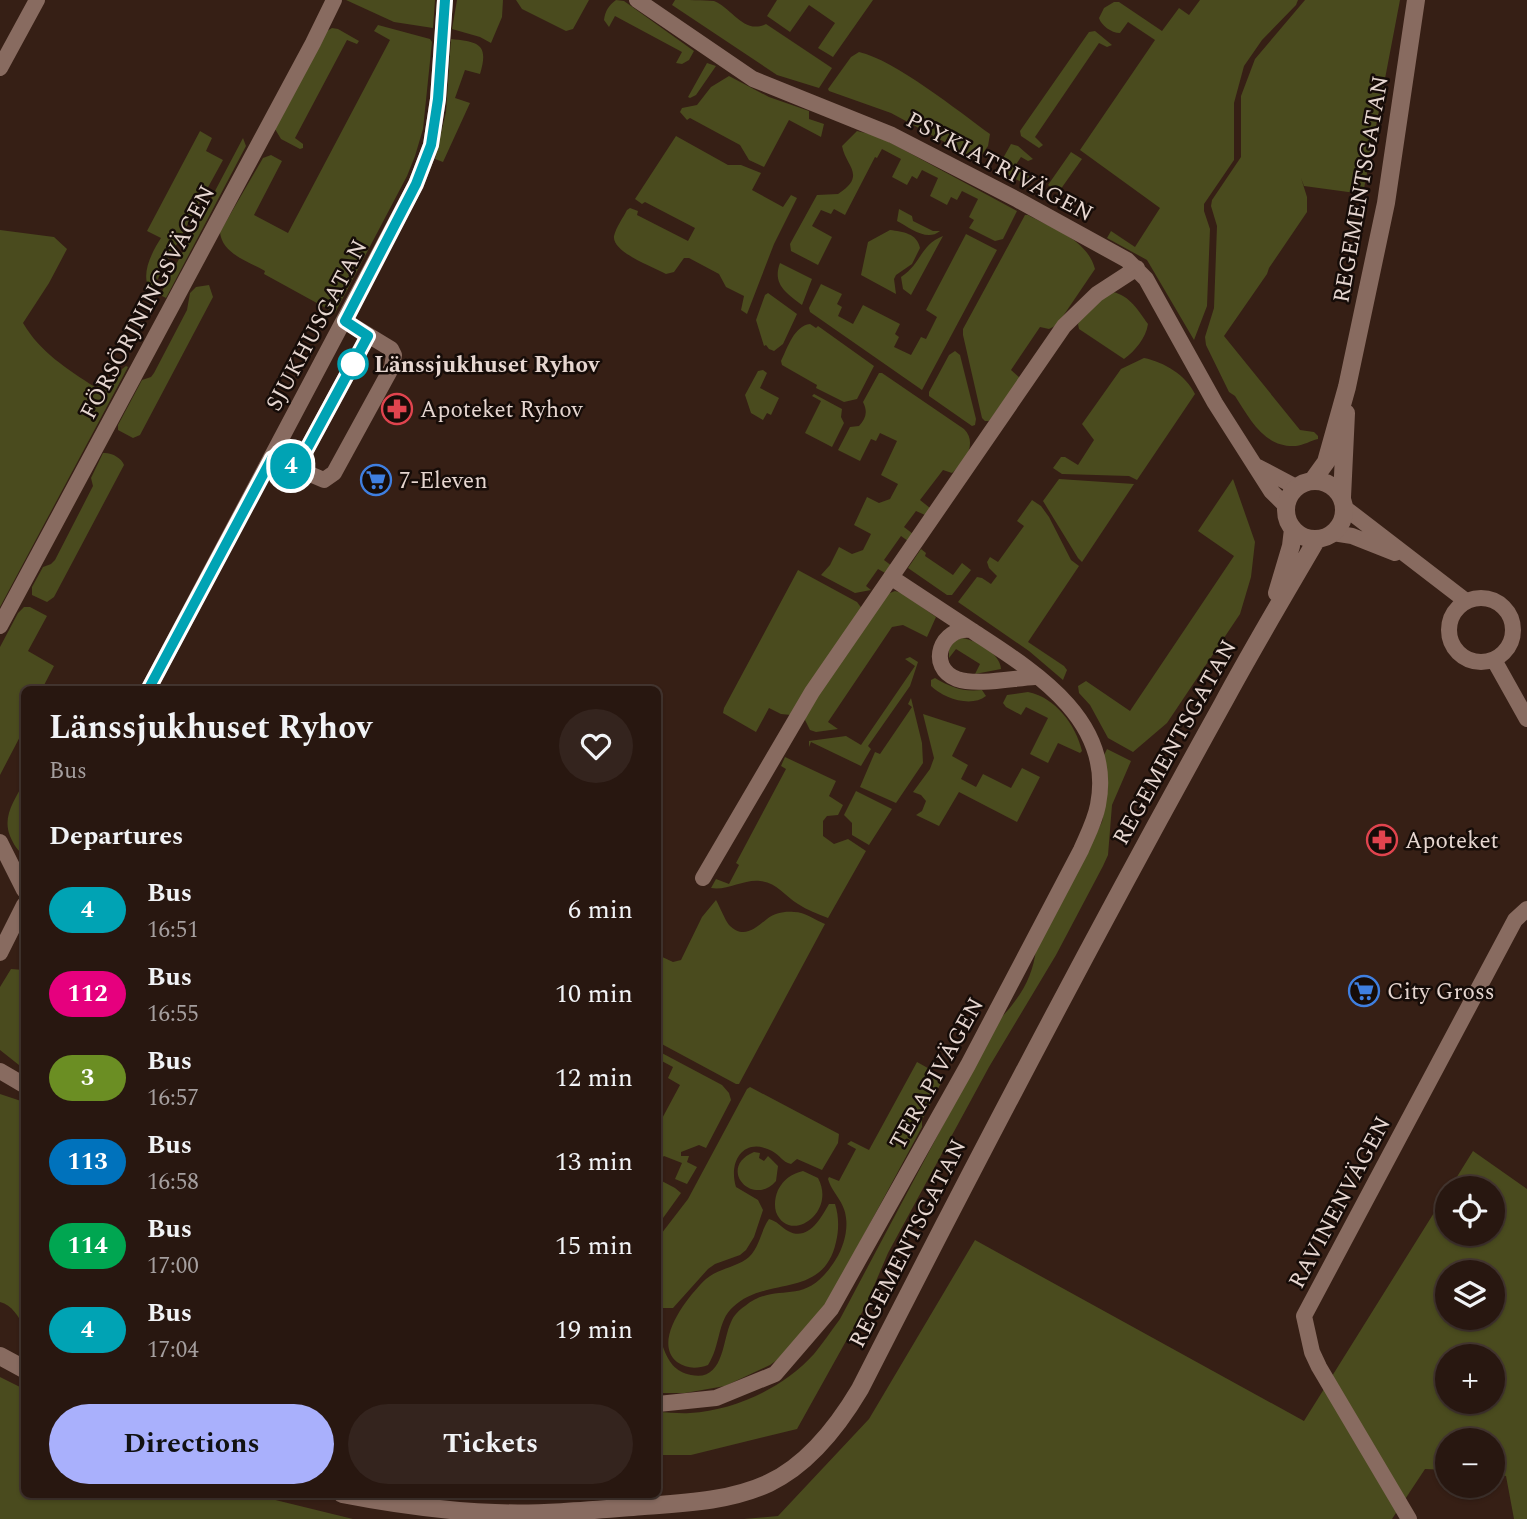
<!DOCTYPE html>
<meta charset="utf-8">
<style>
:root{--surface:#281710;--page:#34241e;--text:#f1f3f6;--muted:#a59f9f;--line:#443630;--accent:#a9b0fc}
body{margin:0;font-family:Spectral,serif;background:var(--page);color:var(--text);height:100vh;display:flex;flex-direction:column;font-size:26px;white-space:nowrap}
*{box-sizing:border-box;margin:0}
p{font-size:23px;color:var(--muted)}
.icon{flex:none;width:38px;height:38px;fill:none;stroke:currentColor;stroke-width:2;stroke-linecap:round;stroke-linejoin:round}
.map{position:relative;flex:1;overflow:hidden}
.sheet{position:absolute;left:21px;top:686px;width:640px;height:812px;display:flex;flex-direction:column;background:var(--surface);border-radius:10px;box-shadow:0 2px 5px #0004,0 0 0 2px var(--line)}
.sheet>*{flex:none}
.badge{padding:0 14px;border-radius:23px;font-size:24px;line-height:46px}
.fabs{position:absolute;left:1435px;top:1176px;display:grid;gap:14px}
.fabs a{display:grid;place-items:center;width:70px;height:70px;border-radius:50%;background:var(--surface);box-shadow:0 2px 5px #0004,0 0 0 2px var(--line);font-size:35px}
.map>.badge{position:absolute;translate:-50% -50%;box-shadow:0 0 0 4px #fff}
h2{padding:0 28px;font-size:26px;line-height:63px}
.round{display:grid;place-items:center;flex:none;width:74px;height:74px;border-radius:37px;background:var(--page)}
.summary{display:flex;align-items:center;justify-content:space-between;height:119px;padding:0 28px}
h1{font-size:33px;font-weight:700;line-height:52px}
.cta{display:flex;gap:14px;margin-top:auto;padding:14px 28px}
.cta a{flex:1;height:80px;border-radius:42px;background:var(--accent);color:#111;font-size:28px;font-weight:700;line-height:80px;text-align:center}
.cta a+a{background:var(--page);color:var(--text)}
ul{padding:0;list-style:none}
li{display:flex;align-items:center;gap:21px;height:84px;padding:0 28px}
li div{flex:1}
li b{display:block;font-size:26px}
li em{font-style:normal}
li .badge{min-width:77px;font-weight:700;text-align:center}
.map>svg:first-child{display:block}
</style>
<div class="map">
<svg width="1527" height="1519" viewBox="0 0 1527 1519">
<rect width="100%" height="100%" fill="#361f15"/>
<path fill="#4a4b1e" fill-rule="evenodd" d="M346 0H435L433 28 394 22Z
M457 0H503L502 17 491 43 480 37 452 29Z
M516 0H589L573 29 566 31 522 9Z
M616 0 624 1 694 51 689 60 682 64 676 63 682 52 615 16 609 27 604 20C605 11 609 5 616 0Z
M675 0C686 0 704 0 714 1 732 8 744 35 766 24L832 68 819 88 777 75 672 5Z
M777 0H873L833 57 818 48 835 23 809 5 790 32 767 16Z
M1200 0H1298L1296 5 1262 40 1244 66 1234 103V160L1204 204V211L1210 229 1207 306 1194 340 1147 260 1107 238 1111 231 1135 247 1160 208 1080 150 1155 40 1128 22 1120 33C1111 33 1101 25 1099 18L1104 8 1114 2H1119L1162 31 1179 8 1189 15Z
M1305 0H1400L1363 194 1304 186 1301 178 1307 197V212L1269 268 1267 274 1224 336 1300 430 1314 432 1318 436V439C1310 441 1304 445 1296 446 1264 448 1250 419 1235 396L1229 392 1206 345 1205 337 1214 308 1217 226 1211 206 1212 200 1241 157V96L1255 59Z
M378 25 430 39 432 42 423 129 415 156 407 176 335 313 264 274 265 271C248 261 222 254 220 232L263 158 271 155 282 161 254 215 288 233 390 40 374 31Z
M332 28 338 29 359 41 357 44 347 40 295 138 303 144V148L300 149 281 139 275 129 327 31Z
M1095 31 1112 45 1107 47 1099 43 1035 137 1043 145 1039 148 1021 136 1020 131 1089 32Z
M451 39C479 42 489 44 480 74L465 70 455 98 470 103 443 162 435 159 446 112Z
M859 52C895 60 958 111 990 134L988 146 978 160 891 113 829 91 828 89 851 57Z
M707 63 716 66 696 95 690 98 688 97Z
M729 76 769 97 809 111V119L824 124 821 137 789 120 764 167 749 160 740 145 690 118 687 120 680 112 682 108 697 105 711 87Z
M200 131 212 138 206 151 223 160 151 291C139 276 152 252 161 238L147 231Z
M857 131 878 136 1017 211 1003 239 995 241 969 228 974 220 969 217 978 199 962 191 957 200 951 197 947 205 930 196 938 178 922 170 917 179 912 176 907 185 892 177 901 159 882 149 877 158 875 157 845 215 834 209 831 214 821 210 812 226 832 237 818 265 791 251 790 244 817 195 838 194C867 175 846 167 842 146Z
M676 136 728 165H741L761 173 752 190 783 207 791 195 797 198 774 244 747 314 741 310 744 296 726 287 719 274 689 258H684L674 272 666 274C653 267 612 252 614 236 616 227 623 218 627 210L630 208 638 211 637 215 688 241 695 228 645 202 642 204 635 199Z
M243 138 246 146 166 298 160 295Z
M1011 144 1018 146 1033 159 1028 161 1021 157 1015 166 1030 177 1025 184 997 169Z
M1071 152 1082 159 1058 193 1048 185Z
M899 209 912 216 913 221 933 231H940C927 242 910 228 897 221Z
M1025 215H1028C1053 229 1087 239 1095 269L1057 325 1049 329 1040 327 1011 370 1020 378 989 421H985L982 418 963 335V329Z
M0 230 54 237 67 249 49 283 23 323C40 352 67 369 95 387L102 385 126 366 128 367 0 607Z
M890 230C903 232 917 233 920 248L912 264 896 275 894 279 896 294 861 275 868 242Z
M966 234 997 250 922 390 810 312 809 308 821 284 842 294 837 304 842 307 838 316 853 324 863 305 900 324 895 334 899 337 894 347 911 355 921 337 926 339 937 317 926 310Z
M943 236 911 295 903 289 901 277C922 263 920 245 943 236Z
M780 263 812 279 802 305C786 293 772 284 780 263Z
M209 285 213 297 140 435 133 438 118 430V425L142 380 151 377 154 373 187 310 190 293 196 287Z
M1113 292C1130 296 1138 310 1148 324 1146 338 1135 351 1124 359L1079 329 1078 324 1089 305Z
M768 293 797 314 783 344 774 351 769 349 766 345 764 346 756 320 765 295Z
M810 324 816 328 818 326 874 366 857 399 844 402 816 388 817 385 782 365 781 361C788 347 794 326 810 324Z
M955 351 960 355 976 419 975 425 972 426 929 396V392L949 355Z
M1144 358C1164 362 1186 375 1195 394L1137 480 1129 476 1062 474 1053 468 1061 457H1065L1078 465 1094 440 1082 424 1121 369Z
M763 370 767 373 760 388 779 398 771 415 767 413 763 420 751 413 745 395 758 371Z
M879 373H882L964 429C978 443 965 462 952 473L943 470 920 500 930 508 925 515 916 511 904 527 913 534 908 541 901 536 884 560 892 566 887 574 878 569 866 586 871 590 855 593 821 575 830 565 839 547 852 554 863 550 871 534 854 525 867 497 879 503 890 499 898 484 881 475 897 441 880 433 876 441 871 439 860 461 838 450 850 427 859 426C866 418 868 412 863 402Z
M814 394 842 409 841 417 844 423 832 447 805 433 821 401 812 396Z
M103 453C111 452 122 458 124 465L54 597 47 602 32 595V587L43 567 51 564 55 560 93 486 91 478Z
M1059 479 1134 484 1082 562 1078 558 1043 501Z
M1233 479 1255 542 1251 577 1240 614 1167 723 1133 752 1108 738 1090 705 1079 693 1078 686 1086 681 1130 711 1234 556 1198 531Z
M1032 500 1041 506 1049 517 1071 560 1079 566 1028 642 1064 666 1067 670 1063 680 1029 651 958 602 977 577 982 578 991 584 997 576 989 568 987 562 990 557 998 562 1024 526 1017 521Z
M921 549 926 553 925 556 953 575 962 563 971 570 952 595H947L908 568Z
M798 570 857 602 863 610 791 715 781 714 769 708 756 732 723 713 724 708Z
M895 591 902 593 936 617 927 637 903 625 892 627 828 722 838 729 816 732 810 730 805 720 806 714 885 595Z
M24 607H30L47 616 28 651 54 666 42 689 24 690V729L0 775V647L18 613Z
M961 638C975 639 1001 654 1001 669L975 674 980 664 956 649 949 658V648L955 641Z
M910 657 918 662 910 686 868 746 871 749 861 766 811 742 809 747V741L846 736 861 745 915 666 905 659Z
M935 678C952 688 963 692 982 690L986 696C971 708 943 698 931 686V680Z
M1028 692C1055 697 1076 725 1082 751L1080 753 1058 743 1048 763 1030 754 1048 718 1026 707 1021 715 1006 707 1003 703 1007 695Z
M911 698 922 743 923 763 896 803 860 787 875 752 880 754 912 707 908 704Z
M923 714 966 728 952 756 968 765 961 779 976 787 983 774 1011 788 1022 768 1040 777 1017 822 959 792 939 826 916 815 922 811 926 801 921 795 913 792 930 769 934 758Z
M1107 749 1131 761 1112 805 1108 855 1103 866 1056 955 989 1067 888 1253 865 1307 797 1429 691 1455H658V1412C668 1412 680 1414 690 1413 736 1410 783 1388 814 1354 823 1343 831 1331 840 1319L999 1020C1019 999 1033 978 1036 949L1102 822 1108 787 1104 755Z
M785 757 836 781 829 796 843 805 838 815 827 816 823 821V836L834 844 848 839 866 851 828 918C818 914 807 910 798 904 785 896 776 882 760 881 744 879 727 891 711 888L716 879 729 884 739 865 736 863 786 769 781 766Z
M24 782V855C17 850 14 845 10 836 2 816 15 800 24 782Z
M856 791 892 809 869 845 852 835V823L844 815Z
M716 900C720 907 724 918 729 925 744 940 755 928 767 919 774 913 785 911 794 912 805 912 815 920 825 924L739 1084H736L658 1042V955L673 962 681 960 702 917Z
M11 969 24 970V1069L0 1050V987Z
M658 1051 722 1085 729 1093 731 1100 706 1148 699 1145 681 1152V1156H689L687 1162 697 1167 687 1184 675 1179 682 1163 664 1156 658 1161V1126L680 1085 668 1078 673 1067 658 1059Z
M917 1062 944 1077 922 1120V1127L819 1318 784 1355 770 1365 725 1386 685 1393H658V1354L663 1347C668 1361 675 1372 691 1375 724 1382 722 1341 731 1322 734 1315 739 1310 745 1306 779 1279 804 1311 836 1259 843 1248 848 1231 846 1218 845 1202 832 1193 828 1179L829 1177 839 1181 856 1149 847 1144 851 1141 869 1150Z
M750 1087 839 1134 838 1143 822 1170 797 1159 791 1164C782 1162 780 1155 772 1151 744 1136 728 1161 736 1187L758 1200 763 1210 754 1237 746 1250 740 1255 715 1264 708 1269 673 1308H658V1238L688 1199 747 1089Z
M0 1094 24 1102V1327C19 1317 12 1305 0 1302Z
M1473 1151 1527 1189V1519H1514L1506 1476 1493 1474V1440H1447V1470L1425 1469 1392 1519H744L778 1516 869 1419 975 1240 1304 1421 1447 1192V1234H1493V1188H1450ZM1447 1272H1493V1318H1447ZM1447 1356H1493V1402H1447Z
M754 1152 760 1153 759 1158 764 1161 768 1156 778 1166 776 1181C753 1208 716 1168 754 1152Z
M803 1171 818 1178C837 1213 789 1245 776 1212 774 1205 775 1197 778 1190 784 1179 791 1174 803 1171Z
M658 1179 675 1188 681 1193 658 1225Z
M829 1204H835C839 1216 839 1230 836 1242 823 1300 767 1275 733 1307 717 1321 721 1345 708 1365 697 1369 687 1369 677 1362 651 1341 690 1294 706 1279 719 1268 738 1267 749 1257 760 1246 761 1230 769 1219 777 1221 781 1227 788 1231 808 1242 821 1218 829 1204Z
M0 1377 24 1389V1494L255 1495 353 1519H0Z"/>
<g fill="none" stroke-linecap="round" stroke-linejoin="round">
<path stroke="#886b60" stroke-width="16" d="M637 0 753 79 892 135 1018 200 1127 260 1146 279 1215 403 1271 491 1286 506
M0 68 37 0
M272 458 324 480 334 473 392 367 394 355 391 349 345 321
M1258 467 1296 487
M296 469 368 336
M1345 508 1466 601
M1333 533 1352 536 1395 553
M892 578 971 630
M1449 630a32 32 0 1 1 64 0a32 32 0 1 1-64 0Z
M0 626 313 43 334 0
M1494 660 1527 719
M148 690 416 184 431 145 438 99 445 0
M0 842 24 890
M703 878 812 692 1064 326 1097 294 1137 268
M0 953 24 905
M0 1071 24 1085
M658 1404 716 1398 775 1374 831 1309 968 1065 1081 850C1087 836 1095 821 1098 805 1115 719 1032 670 971 630 941 626 926 667 957 679 977 686 1014 678 1035 677
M1409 1519 1319 1367 1312 1352 1304 1316 1515 920 1527 909"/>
<path stroke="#886b60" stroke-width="18" d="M1313 480 1326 462 1347 387 1386 203 1416 0
M1286 510a29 29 0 1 1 58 0a29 29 0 1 1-58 0Z
M1342 497 1346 413
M1277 593 1291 546 1293 529
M0 1356 24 1369
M342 1494C393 1504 444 1511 495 1513 544 1515 595 1510 644 1506 686 1503 730 1501 769 1483 809 1464 838 1426 860 1389 977 1159 1097 930 1222 705 1252 649 1285 594 1317 539"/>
</g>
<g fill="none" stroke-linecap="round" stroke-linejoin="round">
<g stroke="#fff" stroke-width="16">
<path id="line" d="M148 690 272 458 296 469 368 336 345 321 416 184 431 145 438 99 445 0"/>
</g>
<use href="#line" stroke="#00a3b4" stroke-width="10"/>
</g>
<defs>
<g id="pharmacy-ring" transform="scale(1.575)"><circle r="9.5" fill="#160c08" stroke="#e0444e" stroke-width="1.5"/><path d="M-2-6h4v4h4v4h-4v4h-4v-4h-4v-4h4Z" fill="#e0444e"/></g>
<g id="supermarket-ring" transform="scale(1.575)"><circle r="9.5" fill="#160c08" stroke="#3f7fe0" stroke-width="1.5"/><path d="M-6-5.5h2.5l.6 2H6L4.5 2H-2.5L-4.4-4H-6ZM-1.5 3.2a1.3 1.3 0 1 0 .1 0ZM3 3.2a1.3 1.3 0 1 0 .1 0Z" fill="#3f7fe0"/></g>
</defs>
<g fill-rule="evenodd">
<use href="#pharmacy-ring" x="397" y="409"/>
<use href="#supermarket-ring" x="376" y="480"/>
<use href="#pharmacy-ring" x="1382" y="840"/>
<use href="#supermarket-ring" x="1364" y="991"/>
</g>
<circle fill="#fff" stroke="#00a3b4" stroke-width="3.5" cx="353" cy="364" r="14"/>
<g text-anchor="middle" stroke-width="5" stroke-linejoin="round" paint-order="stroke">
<g font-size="23" fill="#e6d6d0" stroke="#160c08">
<text transform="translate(1000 166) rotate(28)" y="8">PSYKIATRIVÄGEN</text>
<text transform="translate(1360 189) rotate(-80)" y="8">REGEMENTSGATAN</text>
<text transform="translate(147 302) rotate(-62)" y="8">FÖRSÖRJNINGSVÄGEN</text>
<text transform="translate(316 325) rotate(-62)" y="8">SJUKHUSGATAN</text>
<text transform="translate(1174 742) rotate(-61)" y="8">REGEMENTSGATAN</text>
<text transform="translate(936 1073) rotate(-61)" y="8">TERAPIVÄGEN</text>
<text transform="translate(1339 1202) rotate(-62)" y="8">RAVINENVÄGEN</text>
<text transform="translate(907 1243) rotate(-63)" y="8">REGEMENTSGATAN</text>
</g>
<g font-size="23" font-weight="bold" fill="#e6d6d0" stroke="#160c08" text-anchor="start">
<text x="374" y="372">Länssjukhuset Ryhov</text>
</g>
<g font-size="23" fill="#e6d6d0" stroke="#160c08" text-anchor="start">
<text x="420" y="417">Apoteket Ryhov</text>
<text x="399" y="488">7-Eleven</text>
<text x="1405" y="848">Apoteket</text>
<text x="1387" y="999">City Gross</text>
</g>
</g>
</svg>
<div class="fabs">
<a><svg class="icon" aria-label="locate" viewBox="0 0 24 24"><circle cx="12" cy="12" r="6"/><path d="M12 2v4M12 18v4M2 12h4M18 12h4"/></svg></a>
<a><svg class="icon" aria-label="layers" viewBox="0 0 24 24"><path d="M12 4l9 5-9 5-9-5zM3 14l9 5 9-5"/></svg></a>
<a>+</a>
<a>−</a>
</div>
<b class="badge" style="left:291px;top:466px;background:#00a3b4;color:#fff">4</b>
<section class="sheet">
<div class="summary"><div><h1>Länssjukhuset Ryhov</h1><p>Bus</p></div><a class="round"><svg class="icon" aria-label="heart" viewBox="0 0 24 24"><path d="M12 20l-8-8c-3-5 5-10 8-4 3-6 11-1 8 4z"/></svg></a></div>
<h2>Departures</h2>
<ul>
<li><span class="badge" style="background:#00a3b4;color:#fff">4</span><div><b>Bus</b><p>16:51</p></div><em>6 min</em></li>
<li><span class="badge" style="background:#e6007e;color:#fff">112</span><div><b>Bus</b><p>16:55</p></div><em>10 min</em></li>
<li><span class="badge" style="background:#6b8e23;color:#fff">3</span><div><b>Bus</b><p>16:57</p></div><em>12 min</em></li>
<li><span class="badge" style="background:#0072bc;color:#fff">113</span><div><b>Bus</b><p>16:58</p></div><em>13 min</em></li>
<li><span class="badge" style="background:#00a651;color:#fff">114</span><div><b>Bus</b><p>17:00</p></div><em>15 min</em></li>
<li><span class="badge" style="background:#00a3b4;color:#fff">4</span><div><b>Bus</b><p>17:04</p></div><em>19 min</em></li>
</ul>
<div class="cta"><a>Directions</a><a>Tickets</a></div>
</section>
</div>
